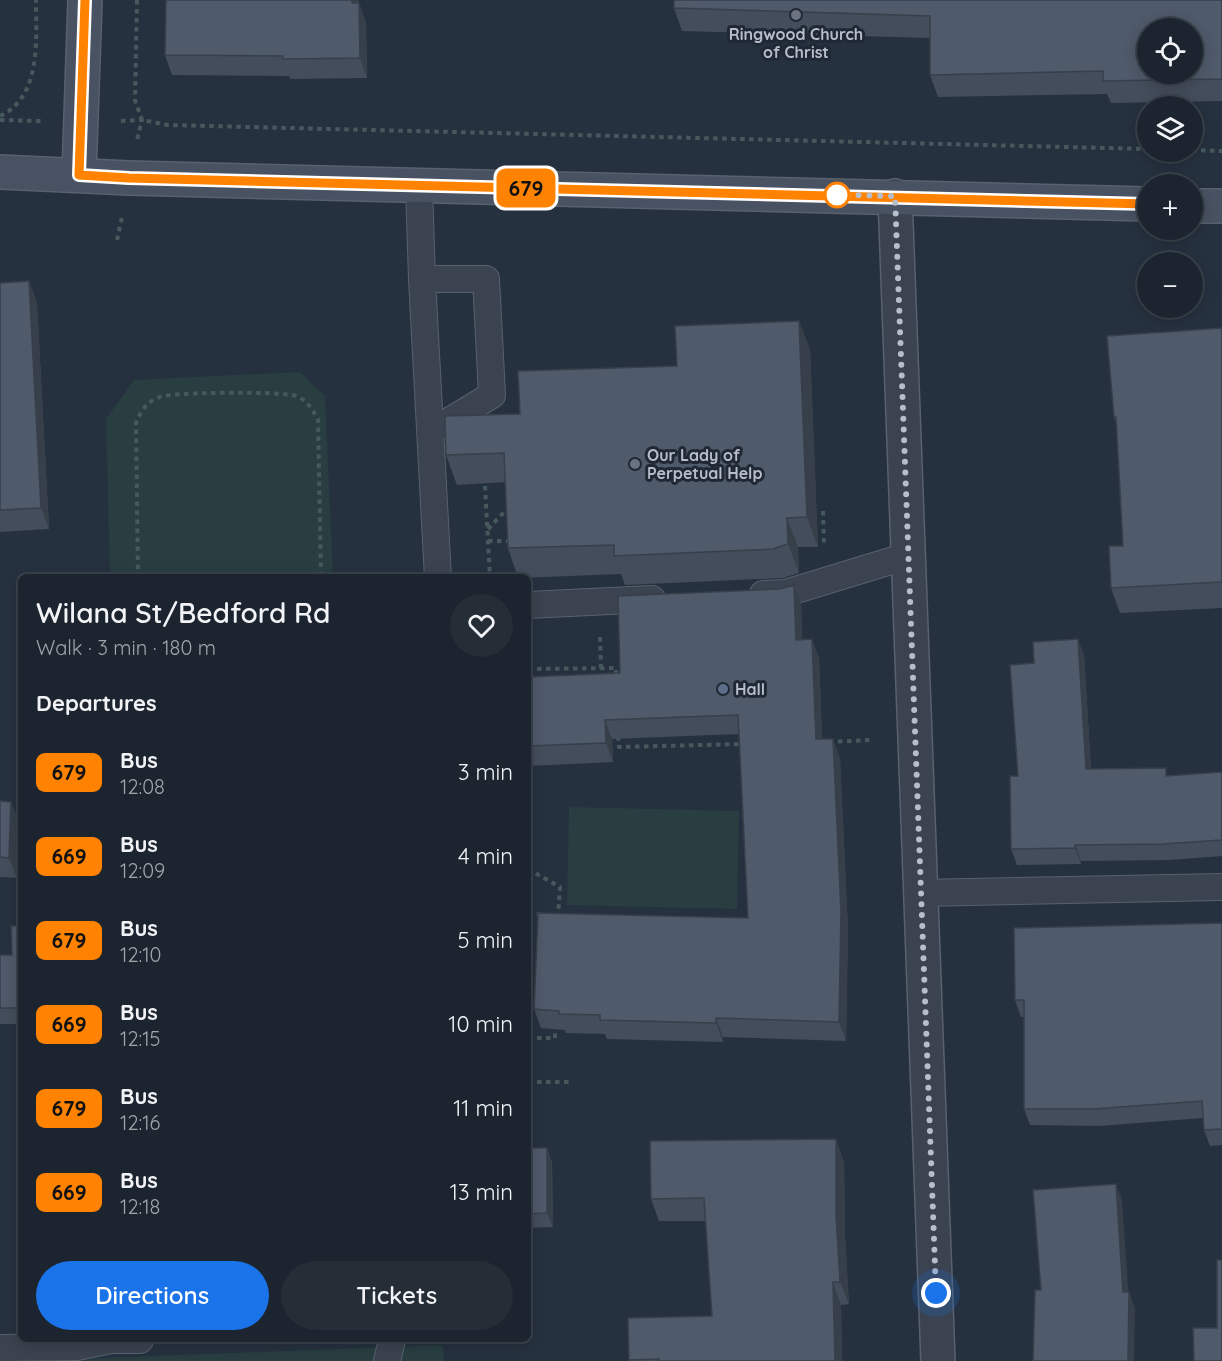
<!DOCTYPE html>
<meta charset="utf-8">
<style>
:root{--surface:#1c252f;--page:#252d37;--text:#f1f3f6;--muted:#a0a5aa;--line:#3a424b;--accent:#1a73e8}
body{margin:0;font-family:Quicksand,sans-serif;background:var(--page);color:var(--text);height:100vh;display:flex;flex-direction:column;font-size:22px;white-space:nowrap}
*{box-sizing:border-box;margin:0}
p{font-size:20px;color:var(--muted)}
.icon{flex:none;width:33px;height:33px;fill:none;stroke:currentColor;stroke-width:2;stroke-linecap:round;stroke-linejoin:round}
.map{position:relative;flex:1;overflow:hidden}
.side{position:absolute;left:18px;top:574px;width:513px;height:768px;display:flex;flex-direction:column;background:var(--surface);border-radius:9px;box-shadow:0 3px 15px #0003,0 0 0 2px var(--line)}
.side>*{flex:none}
.badge{padding:0 12px;border-radius:9px;font-size:21px;line-height:39px}
.controls{position:absolute;left:1137px;top:18px;display:grid;gap:12px}
.controls a{display:grid;place-items:center;width:66px;height:66px;border-radius:50%;background:var(--surface);box-shadow:0 3px 15px #0003,0 0 0 2px var(--line);font-size:30px}
.you{position:absolute;width:30px;height:30px;margin:-15px;border:4px solid #fff;border-radius:50%;background:#1a73e8;box-shadow:0 0 0 9px #1a73e833}
.map>.badge{position:absolute;translate:-50% -50%;box-shadow:0 0 0 3px #fff}
h2{padding:0 18px;font-size:22px;line-height:54px}
.round{display:grid;place-items:center;flex:none;width:63px;height:63px;border-radius:32px;background:var(--page)}
.headline{display:flex;align-items:center;justify-content:space-between;height:102px;padding:0 18px}
h1{font-size:28px;font-weight:600;line-height:45px}
.primary-button{display:flex;gap:12px;margin-top:auto;padding:12px 18px}
.primary-button a{flex:1;height:69px;border-radius:36px;background:var(--accent);color:#fff;font-size:24px;font-weight:600;line-height:69px;text-align:center}
.primary-button a+a{background:var(--page);color:var(--text)}
ul{padding:0;list-style:none}
li{display:flex;align-items:center;gap:18px;height:84px;padding:0 18px}
li div{flex:1}
li b{display:block;font-size:22px}
li em{font-style:normal}
li .badge{min-width:66px;font-weight:700;text-align:center}
.map>svg:first-child{display:block}
</style>
<div class="map">
<svg width="1222" height="1361" viewBox="0 0 1222 1361">
<rect width="100%" height="100%" fill="#26313f"/>
<path fill="#283e40" d="M300 372 325 396 333 577H110L106 419 134 380Z
M569 807 739 811 737 909 567 905Z
M443 1345 444 1361H23Z"/>
<g fill="none" stroke-linecap="round" stroke-linejoin="round">
<g stroke="#58616d" stroke-width="28">
<path id="service" d="M419 186 422 279
M431 432 492 395 486 279H422L438 578
M763 594 786 593 907 556
M528 605 652 599
M920 893 1222 887
M0 1348 77 1347 111 1340H140
M387 1361 392 1340"/>
</g>
<g stroke="#58616d" stroke-width="36">
<path id="minor" d="M895 196 938 1361"/>
</g>
<g stroke="#58616d" stroke-width="36">
<path id="secondary" d="M0 172 129 178 1148 204
M79 175 85 0
M1192 206H1222"/>
</g>
<path stroke="#465a5d" stroke-width="4" stroke-dasharray="4.5 4.5" stroke-linecap="butt" d="M137 0 135 100 142 120 168 125 1148 149
M0 116C42 97 36 38 36 0
M0 120 41 121
M121 121 142 120 137 140
M1192 150 1222 151
M117 240 122 217
M485 486 490 578
M823 511 824 544
M488 529 510 506
M488 541H511
M138 578 136 423C141 411 147 401 160 397 172 392 284 391 296 396 307 400 312 409 318 419L321 578
M600 637 601 669
M528 669 616 668V678
M618 736 619 747 744 744
M829 742 872 740
M528 869 560 887 558 918
M528 911 543 915
M528 1038H555V1024
M528 1082H573"/>
<use href="#service" stroke="#3a434f" stroke-width="26"/>
<use href="#minor" stroke="#3a434f" stroke-width="33"/>
<use href="#secondary" stroke="#485262" stroke-width="33"/>
</g>
<path fill="#444d5b" d="M359 0V3L366 23 367 78 290 79 289 76 172 75 165 55Z
M1222 0V101L1111 103 1107 94 938 97 930 75V38L682 31 674 8Z
M29 281 37 303 49 529 0 532V283Z
M799 321 810 350 818 547H798L799 573 783 578 625 585 621 574 518 578 508 548 505 482 457 485 446 455 520 414 677 366Z
M1222 328V608L1120 613 1111 588 1123 546 1117 426 1114 417Z
M794 585 801 604 802 640 819 658 822 739 840 758 848 930 846 1041 723 1037V1042L607 1039 605 1034 566 1033 565 1030 541 1028 534 1009 748 918 739 734 612 739 613 762 528 766V677L620 673 780 589Z
M1084 655 1091 769 1169 776 1222 772V856L1169 860 1081 861V864L1017 865 1011 849 1018 776 1034 663Z
M0 801 11 802 19 822 17 878 0 877Z
M1222 923V1145L1210 1146 1204 1130 1203 1118 1099 1126 1030 1125 1024 1109V1017H1021L1015 1000Z
M21 926V1024H0V955H12Z
M528 1148H547L552 1162 553 1227 528 1228Z
M844 1162 845 1238 849 1304 841 1305 842 1361H629L628 1318 712 1316 706 1221H659L651 1199Z"/>
<path fill="#373f4a" d="M352 0H359V23L352 3Z
M359 3 366 23 367 78 360 58Z
M29 281 37 303 49 529 41 508Z
M799 321 810 350 818 547 807 517Z
M787 518 798 547 799 573 788 544Z
M794 585 801 604 803 659 796 640Z
M812 639 819 658 823 758 816 739Z
M1078 639 1084 655 1092 786 1086 769Z
M605 720 612 739 613 762 606 743Z
M833 739 840 758 848 930 846 1041 839 1022Z
M11 802 19 822 17 878 9 858Z
M1075 845 1081 861V864L1075 848Z
M716 1018 723 1037V1042L716 1023Z
M836 1139 844 1162 845 1238 849 1304 840 1282 836 1216Z
M547 1148 552 1162 553 1227 547 1213Z
M1116 1184 1122 1200 1129 1302V1292L1135 1308 1134 1361H1128Z
M833 1282 841 1305 842 1361H835Z"/>
<path fill="#4f5a6a" stroke="#373f4a" stroke-width="1.5" fill-rule="evenodd" d="M166 0H352V3H359L360 58 283 59V56L165 55Z
M674 0H1222V79L1103 81V71L930 75V16L674 8ZM1148 28H1192V74H1148Z
M29 281 41 508 0 510V283Z
M799 321 807 517 787 518 788 544 773 549 614 556V545L508 548 504 453 446 455 445 416 520 414 518 371 677 366 675 326Z
M1222 328V582L1111 588 1109 546H1123L1116 417H1114L1107 336Z
M794 585 796 640 812 639 816 739H833L841 911 839 1022 716 1018V1023L600 1020V1015L559 1014V1011L534 1009 538 913 748 918 738 715 605 720 606 743 528 746V677L620 673 618 596 780 589Z
M1078 639 1086 769 1166 768V776L1222 772V840L1163 844 1075 845V848L1011 849 1010 776H1018L1010 665 1034 663 1033 642Z
M0 801 11 802 9 858 0 857Z
M1222 923V1129L1204 1130 1202 1101 1093 1109H1024V1000H1015L1014 928Z
M11 926H21V1008H0V955H12Z
M836 1139V1216L840 1282H833L835 1361H659V1359L629 1360 628 1318 712 1316 704 1198 651 1199 650 1141Z
M528 1148H547V1213L528 1214Z
M1116 1184 1123 1292H1129L1128 1361H1033L1035 1290H1041L1033 1190Z
M1217 1260H1222V1361H1194L1193 1328H1217Z"/>
<g fill="none" stroke-linecap="round" stroke-linejoin="round">
<g stroke="#fff" stroke-width="14">
<path id="line" d="M85 0 79 175 129 178 1148 204"/>
</g>
<use href="#line" stroke="#ff8200" stroke-width="9"/>
<path stroke="#b7beca" stroke-width="6" stroke-dasharray="0 10.8" d="M837 195 895 196 936 1293"/>
</g>
<g fill="#6b7280" stroke="#1f2834" stroke-width="2">
<circle cx="796" cy="15" r="6"/>
<circle cx="635" cy="464" r="6"/>
</g>
<circle fill="#fff" stroke="#ff8200" stroke-width="3" cx="837" cy="195" r="12"/>
<circle fill="#5c6f8a" stroke="#1f2834" stroke-width="2" cx="723" cy="689" r="6"/>
<g text-anchor="middle" stroke-width="6" stroke-linejoin="round" paint-order="stroke">
<g font-size="16" font-weight="bold" fill="#b7beca" stroke="#1f2834" text-anchor="start">
<text x="796" y="40" text-anchor="middle">Ringwood Church<tspan x="796" dy="18">of Christ</tspan></text>
<text x="647" y="461">Our Lady of<tspan x="647" dy="18">Perpetual Help</tspan></text>
<text x="735" y="695">Hall</text>
</g>
</g>
</svg>
<div class="controls">
<a><svg class="icon" aria-label="locate" viewBox="0 0 24 24"><circle cx="12" cy="12" r="6"/><path d="M12 2v4M12 18v4M2 12h4M18 12h4"/></svg></a>
<a><svg class="icon" aria-label="layers" viewBox="0 0 24 24"><path d="M12 4l9 5-9 5-9-5zM3 14l9 5 9-5"/></svg></a>
<a>+</a>
<a>−</a>
</div>
<div class="you" style="left:936px;top:1293px"></div>
<b class="badge" style="left:526px;top:188px;background:#ff8200;color:#111">679</b>
<section class="side">
<div class="headline"><div><h1>Wilana St/Bedford Rd</h1><p>Walk · 3 min · 180 m</p></div><a class="round"><svg class="icon" aria-label="heart" viewBox="0 0 24 24"><path d="M12 20l-8-8c-3-5 5-10 8-4 3-6 11-1 8 4z"/></svg></a></div>
<h2>Departures</h2>
<ul>
<li><span class="badge" style="background:#ff8200;color:#111">679</span><div><b>Bus</b><p>12:08</p></div><em>3 min</em></li>
<li><span class="badge" style="background:#ff8200;color:#111">669</span><div><b>Bus</b><p>12:09</p></div><em>4 min</em></li>
<li><span class="badge" style="background:#ff8200;color:#111">679</span><div><b>Bus</b><p>12:10</p></div><em>5 min</em></li>
<li><span class="badge" style="background:#ff8200;color:#111">669</span><div><b>Bus</b><p>12:15</p></div><em>10 min</em></li>
<li><span class="badge" style="background:#ff8200;color:#111">679</span><div><b>Bus</b><p>12:16</p></div><em>11 min</em></li>
<li><span class="badge" style="background:#ff8200;color:#111">669</span><div><b>Bus</b><p>12:18</p></div><em>13 min</em></li>
</ul>
<div class="primary-button"><a>Directions</a><a>Tickets</a></div>
</section>
</div>
